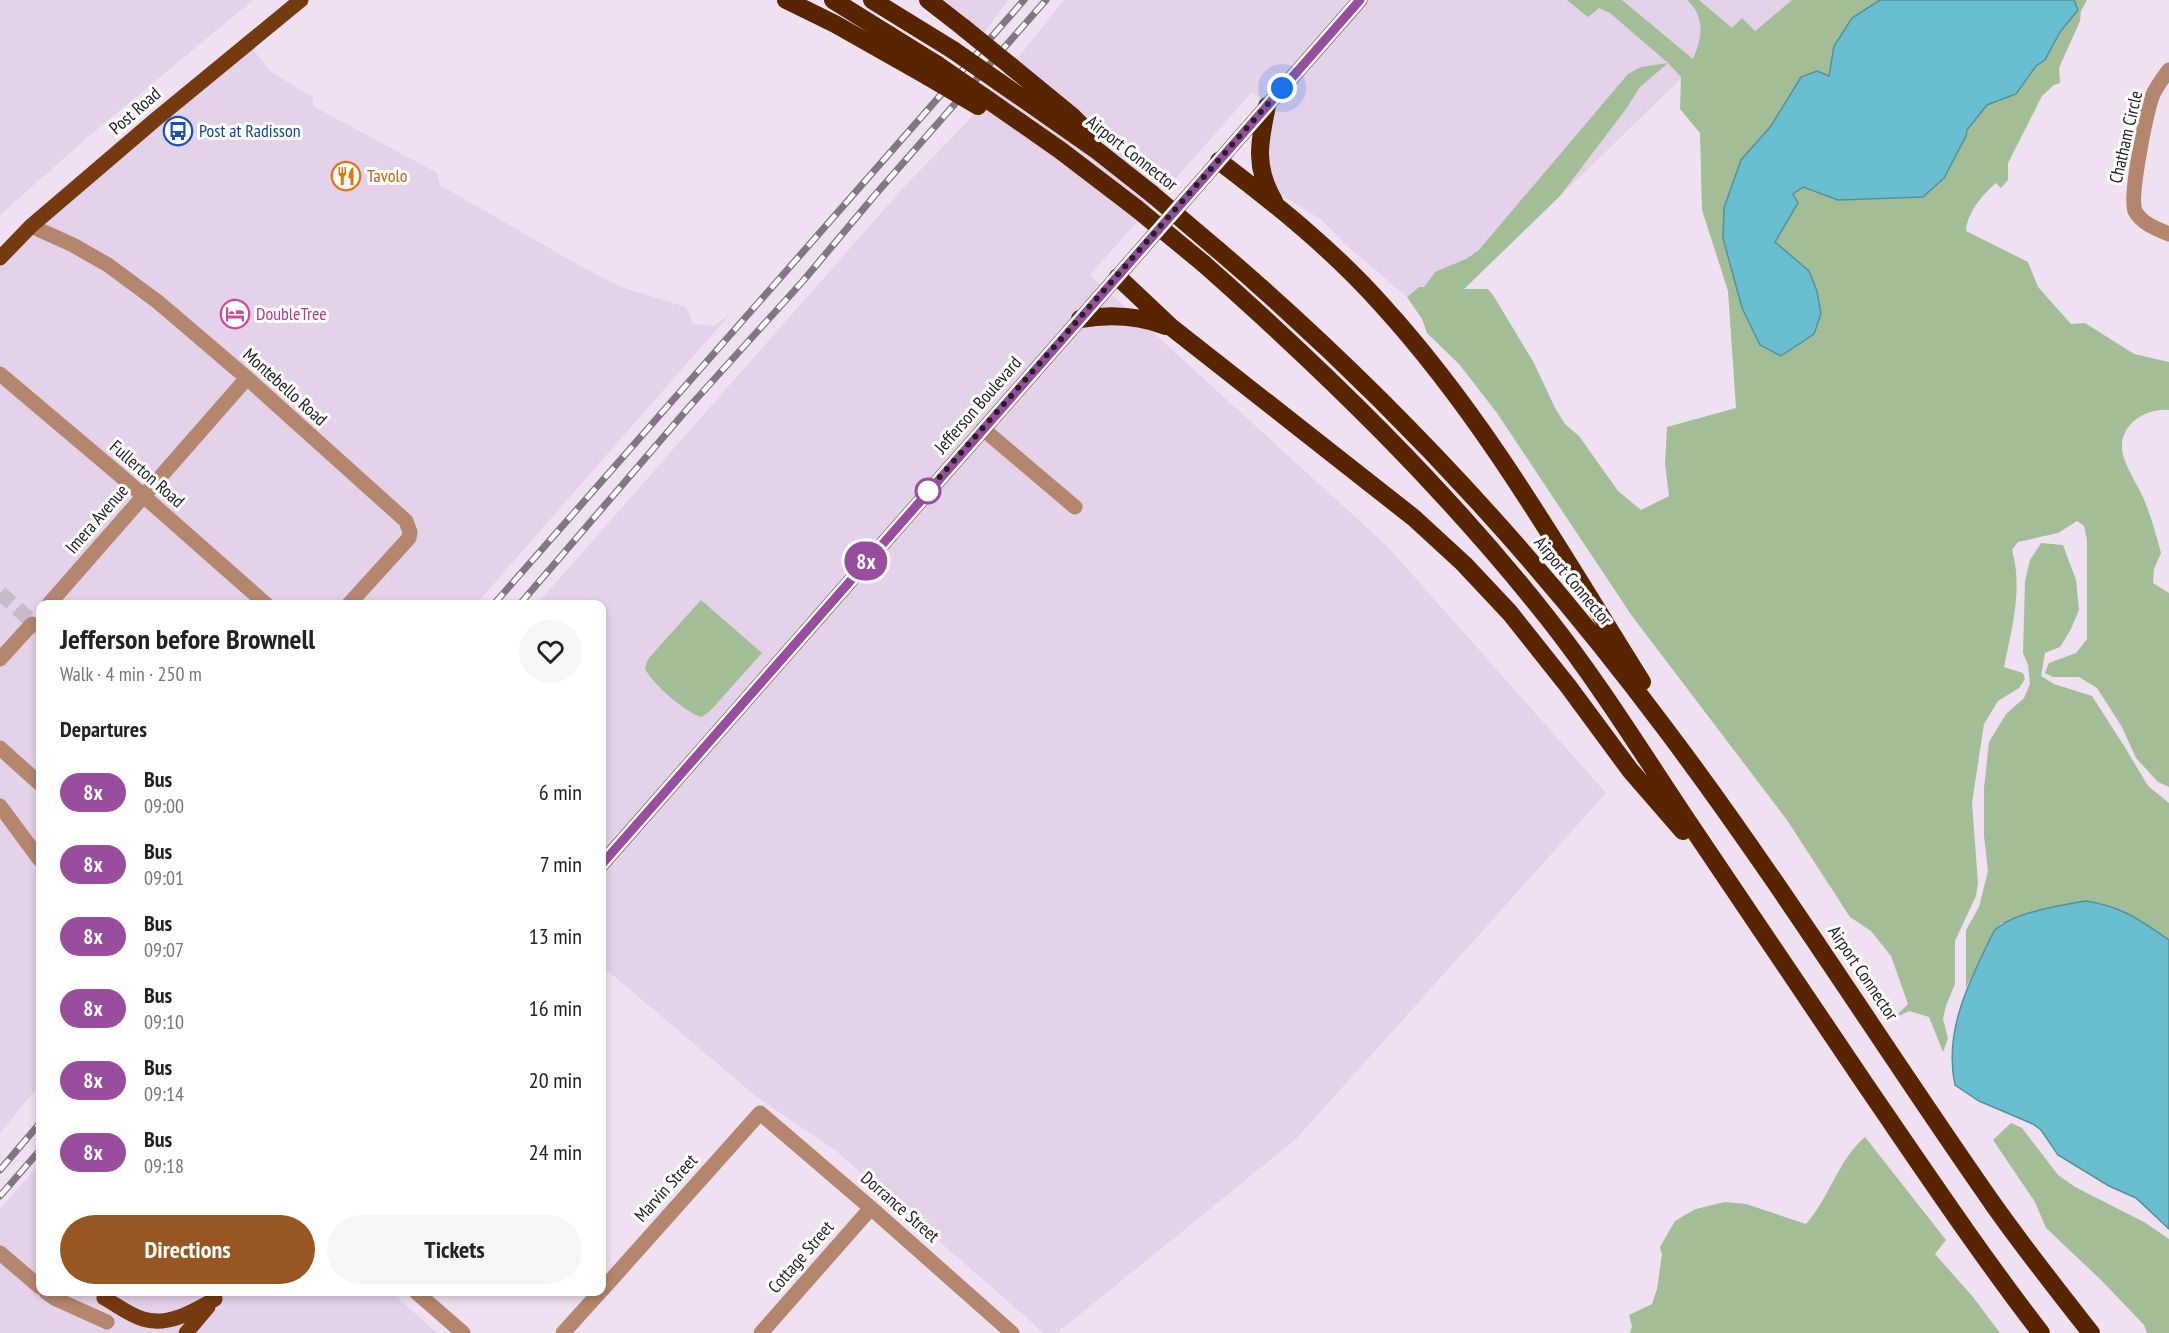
<!DOCTYPE html>
<meta charset="utf-8">
<style>
:root{--surface:#fff;--page:#f6f6f6;--text:#222;--muted:#767676;--accent:#985722}
body{margin:0;font-family:"PT Sans Narrow",sans-serif;background:var(--page);color:var(--text);height:100vh;display:flex;flex-direction:column;font-size:22px;white-space:nowrap}
*{box-sizing:border-box;margin:0}
p{font-size:20px;color:var(--muted)}
.icon{flex:none;width:33px;height:33px;fill:none;stroke:currentColor;stroke-width:2;stroke-linecap:round;stroke-linejoin:round}
.map{position:relative;flex:1;overflow:hidden}
.details{position:absolute;left:36px;top:600px;width:570px;height:696px;display:flex;flex-direction:column;background:var(--surface);border-radius:12px;box-shadow:0 3px 9px #0003}
.details>*{flex:none}
.badge{padding:0 12px;border-radius:20px;font-size:21px;line-height:39px}
.you{position:absolute;width:30px;height:30px;margin:-15px;border:4px solid #fff;border-radius:50%;background:#1a73e8;box-shadow:0 0 0 9px #1a73e833}
.map>.badge{position:absolute;translate:-50% -50%;box-shadow:0 0 0 3px #fff}
h2{padding:0 24px;font-size:22px;line-height:54px}
.round{display:grid;place-items:center;flex:none;width:63px;height:63px;border-radius:32px;background:var(--page)}
.overview{display:flex;align-items:center;justify-content:space-between;height:102px;padding:0 24px}
h1{font-size:28px;font-weight:700;line-height:45px}
.action{display:flex;gap:12px;margin-top:auto;padding:12px 24px}
.action a{flex:1;height:69px;border-radius:36px;background:var(--accent);color:#fff;font-size:24px;font-weight:700;line-height:69px;text-align:center}
.action a+a{background:var(--page);color:var(--text)}
ul{padding:0;list-style:none}
li{display:flex;align-items:center;gap:18px;height:72px;padding:0 24px}
li div{flex:1}
li b{display:block;font-size:22px}
li em{font-style:normal}
li .badge{min-width:66px;font-weight:700;text-align:center}
.map>svg:first-child{display:block}
</style>
<div class="map">
<svg width="2169" height="1333" viewBox="0 0 2169 1333">
<rect width="100%" height="100%" fill="#efe0f2"/>
<path fill="#e4d1ea" d="M0 0H253L89 136 0 215Z
M936 0H1008L982 36Z
M1064 0H1792L1754 31 1695 65 1464 289 1434 272 1424 287H1419L1407 297 1346 245 1322 220 1281 195 1266 173 1271 110 1252 92 1090 275 1387 546 1606 793 1296 1139 1057 1333H1044L835 1150 757 1097 602 966V604H537L903 188 967 122Z
M248 43 270 71 313 98V106L437 173 440 185 582 267 621 287 686 307 693 324 714 326 731 313 476 604H40V1084L0 1133V255Z
M40 1163V1292H391L437 1333H0V1209Z"/>
<path fill="#a3be97" fill-rule="evenodd" d="M1567 0H1622L1693 59C1702 38 1706 17 1687 0H1699L1732 28 1742 18 1755 31 1792 0H1880L1852 18 1834 46 1829 76 1801 78 1771 126 1741 160 1724 208 1809 271 1775 242 1798 203 1793 194 1803 187 1838 200 1966 130 1987 105 2016 94 2036 66 2045 60 2060 32 2077 10 2074 0H2087L2081 11 2080 21 2059 68 2060 83 2054 85 2042 96 2008 163V180L2001 188 1996 183C1982 195 1967 213 1966 231L2028 262 2038 287 2071 324 2085 323 2134 354 2169 362V410C2146 408 2120 424 2122 449 2123 463 2137 484 2143 497 2151 516 2156 534 2161 553L2154 569 2153 583 2169 593V787L2158 782 2136 758 2122 727 2097 688 2079 677H2053L2045 673 2049 663 2076 653 2087 639V540L2084 526 2077 521 2058 533 2018 542 2012 550C2023 588 2012 628 2004 667L2023 673 2025 679 2019 688 1998 701 1984 724 1972 803 1978 883 1976 896 1955 941V984L1946 1006 1943 1019 1948 1038 1943 1052 1929 1017 1909 1011 1894 1018 1908 1004 1891 956 1871 931 1850 917 1787 820 1632 616 1497 413 1459 364 1427 333 1422 319 1407 297 1419 287H1424L1435 272 1466 259 1478 251 1628 74 1641 67 1668 63 1610 13 1599 8 1588 17ZM1668 63 1681 77 1680 109 1700 133 1702 210 1728 291 1736 408 1667 427 1665 464 1669 496 1641 510 1618 491 1579 436 1565 424 1555 408 1534 363 1493 295 1488 289H1464L1560 196 1626 109 1640 87Z
M2041 543 2063 545 2076 580 2079 610 2070 631 2060 647 2045 653 2041 676 2054 684 2092 696 2126 749 2148 786 2169 803V940L2140 920 2001 923 1994 931 1966 988V930L1979 907 1988 871 1984 836V788L1989 742 2006 714 2024 698 2030 684 2028 665 2023 653 2025 581 2030 560Z
M701 600 762 653 710 711 702 717C688 715 649 681 645 668L648 659Z
M2011 1123 2022 1128 2058 1175 2075 1187 2144 1222 2169 1239V1333H2147L2144 1325 2101 1280 2046 1228 2035 1202 1993 1140Z
M1865 1137 1946 1240 1935 1254 1973 1297 2000 1333H1630L1632 1326 1629 1315 1652 1304 1657 1289 1662 1254 1660 1247 1675 1221 1685 1215 1696 1209 1725 1202 1746 1204 1806 1224C1830 1197 1838 1160 1865 1137Z"/>
<path fill="#69bfcf" stroke="#55909d" stroke-width="1.5" d="M1880 0H2074L2078 10 2060 32 2045 60 2036 66 2016 94 1987 105 1967 130 1966 136 1944 178 1923 197 1838 200 1803 187 1793 194 1798 203 1775 242 1809 271 1817 291 1821 314 1814 334 1781 356 1760 345 1742 308 1723 238 1724 208 1741 160 1771 126 1801 77 1817 71 1829 76 1834 46 1852 18Z
M2086 901C2121 906 2140 920 2169 940V1229L2136 1198 2109 1186 2058 1155 2041 1130 2033 1124 1979 1101 1955 1085C1943 1030 1971 978 1994 931 2011 913 2061 905 2086 901Z"/>
<g fill="none" stroke-linecap="round" stroke-linejoin="round">
<path stroke="#c7bac9" stroke-width="15" stroke-dasharray="15 8" stroke-linecap="butt" d="M0 593 40 629"/>
<path stroke="#b3866d" stroke-width="15" d="M2169 70C2163 78 2155 88 2152 97 2146 115 2129 196 2135 211 2142 224 2157 229 2169 234
M31 226 73 245 108 265 158 302 247 378 406 521 410 532 409 538 349 604
M0 374 122 477 266 604
M983 429 1075 507
M49 604 247 378
M0 659 32 624
M0 748 40 784
M0 806 40 860
M0 1253 40 1287
M602 1290 760 1113 871 1208 1012 1333
M46 1292 56 1299 107 1322
M416 1292 463 1333
M563 1333 600 1292
M761 1333 871 1208"/>
<path stroke="#763a10" stroke-width="15" d="M0 258 31 226 155 120 301 0
M602 864 1360 0
M104 1298C117 1305 129 1315 143 1319 168 1327 194 1311 215 1299
M186 1333 208 1307"/>
<path stroke="#582500" stroke-width="18" d="M786 0 835 24 927 76
M833 0 936 64
M872 0 953 50
M928 0 964 28
M1012 67 1073 117 1092 136
M999 82 1095 149 1152 194
M984 97 1060 150 1136 208
M1267 106C1259 143 1254 167 1274 201
M1219 161C1277 205 1334 251 1382 305 1485 418 1561 553 1642 682
M1218 250C1385 393 1536 555 1667 731 1782 884 1883 1047 1993 1204 2024 1248 2058 1291 2091 1333
M1204 264C1327 373 1445 488 1547 617 1600 684 1644 756 1691 826 1749 913 1808 1000 1867 1087 1924 1170 1980 1254 2041 1333
M1118 277 1171 327 1414 518 1464 564 1510 613 1568 686 1630 770 1683 831
M1080 319C1110 314 1137 315 1166 326"/>
<g stroke="#817783" stroke-width="7">
<path id="rail" d="M494 604 1024 0
M520 604 690 406 803 281 875 195 1046 0
M0 1170 40 1123
M0 1196 40 1150"/>
</g>
<use href="#rail" stroke="#fff" stroke-width="4.5" stroke-dasharray="14" stroke-linecap="butt"/>
<path stroke="#582500" stroke-width="18" d="M964 28 1012 67
M953 50 999 82
M936 64 984 97
M927 76 978 106
M1152 194 1218 250
M1136 208 1204 264"/>
</g>
<g fill="none" stroke-linecap="round" stroke-linejoin="round">
<g stroke="#fff" stroke-width="14">
<path id="line" d="M602 864 1360 0"/>
</g>
<use href="#line" stroke="#994d9d" stroke-width="9"/>
<path stroke="#262127" stroke-width="6" stroke-dasharray="0 10.8" d="M928 491 923 496 1282 88"/>
</g>
<defs>
<g id="bus-ring" transform="scale(1.5)"><circle r="9.5" fill="#fff" stroke="#1a4fb4" stroke-width="1.5"/><path d="M-5-6H5V4H4V6H2V4H-2V6H-4V4H-5ZM-3.5-4V0h7V-4ZM-3.5 1.2v1.5H-2V1.2ZM2 1.2v1.5H3.5V1.2Z" fill="#1a4fb4"/></g>
<g id="restaurant-ring" transform="scale(1.5)"><circle r="9.5" fill="#fff" stroke="#e8710a" stroke-width="1.5"/><path d="M-5-6h1v4h1v-4h1v4h1v-4h1v5L-1.5 .5V6h-2V.5L-5-1ZM5-6V6H3V1.5H1.5Q1.5-4 5-6Z" fill="#e8710a"/></g>
<g id="hotel-ring" transform="scale(1.5)"><circle r="9.5" fill="#fff" stroke="#d1479c" stroke-width="1.5"/><path d="M-6-4.5h1.5V1H6V5H4.5V3h-9V5H-6ZM-4 0a1.8 1.8 0 1 1 3.6 0ZM.5 0V-2.5h3Q6-2.5 6 0Z" fill="#d1479c"/></g>
</defs>
<g fill-rule="evenodd">
<use href="#bus-ring" x="178" y="131"/>
<use href="#restaurant-ring" x="346" y="176"/>
<use href="#hotel-ring" x="235" y="314"/>
</g>
<circle fill="#fff" stroke="#994d9d" stroke-width="3" cx="928" cy="491" r="12"/>
<g text-anchor="middle" stroke-width="6" stroke-linejoin="round" paint-order="stroke">
<g font-size="18" fill="#262127" stroke="#fff">
<text transform="translate(135 111) rotate(-41)" y="6">Post Road</text>
<text transform="translate(2126 137) rotate(-77)" y="6">Chatham Circle</text>
<text transform="translate(1132 153) rotate(38)" y="6">Airport Connector</text>
<text transform="translate(285 387) rotate(42)" y="6">Montebello Road</text>
<text transform="translate(978 405) rotate(-49)" y="6">Jefferson Boulevard</text>
<text transform="translate(147 474) rotate(41)" y="6">Fullerton Road</text>
<text transform="translate(97 519) rotate(-49)" y="6">Imera Avenue</text>
<text transform="translate(1573 581) rotate(50)" y="6">Airport Connector</text>
<text transform="translate(1863 973) rotate(56)" y="6">Airport Connector</text>
<text transform="translate(666 1188) rotate(-48)" y="6">Marvin Street</text>
<text transform="translate(900 1207) rotate(41)" y="6">Dorrance Street</text>
<text transform="translate(801 1257) rotate(-49)" y="6">Cottage Street</text>
</g>
<g font-size="18" fill="#164399" stroke="#fff" text-anchor="start">
<text x="199" y="137">Post at Radisson</text>
</g>
<g font-size="18" fill="#c56008" stroke="#fff" text-anchor="start">
<text x="367" y="182">Tavolo</text>
</g>
<g font-size="18" fill="#b23c85" stroke="#fff" text-anchor="start">
<text x="256" y="320">DoubleTree</text>
</g>
</g>
</svg>
<div class="you" style="left:1282px;top:88px"></div>
<b class="badge" style="left:866px;top:561px;background:#994d9d;color:#fff">8x</b>
<section class="details">
<div class="overview"><div><h1>Jefferson before Brownell</h1><p>Walk · 4 min · 250 m</p></div><a class="round"><svg class="icon" aria-label="heart" viewBox="0 0 24 24"><path d="M12 20l-8-8c-3-5 5-10 8-4 3-6 11-1 8 4z"/></svg></a></div>
<h2>Departures</h2>
<ul>
<li><span class="badge" style="background:#994d9d;color:#fff">8x</span><div><b>Bus</b><p>09:00</p></div><em>6 min</em></li>
<li><span class="badge" style="background:#994d9d;color:#fff">8x</span><div><b>Bus</b><p>09:01</p></div><em>7 min</em></li>
<li><span class="badge" style="background:#994d9d;color:#fff">8x</span><div><b>Bus</b><p>09:07</p></div><em>13 min</em></li>
<li><span class="badge" style="background:#994d9d;color:#fff">8x</span><div><b>Bus</b><p>09:10</p></div><em>16 min</em></li>
<li><span class="badge" style="background:#994d9d;color:#fff">8x</span><div><b>Bus</b><p>09:14</p></div><em>20 min</em></li>
<li><span class="badge" style="background:#994d9d;color:#fff">8x</span><div><b>Bus</b><p>09:18</p></div><em>24 min</em></li>
</ul>
<div class="action"><a>Directions</a><a>Tickets</a></div>
</section>
</div>
